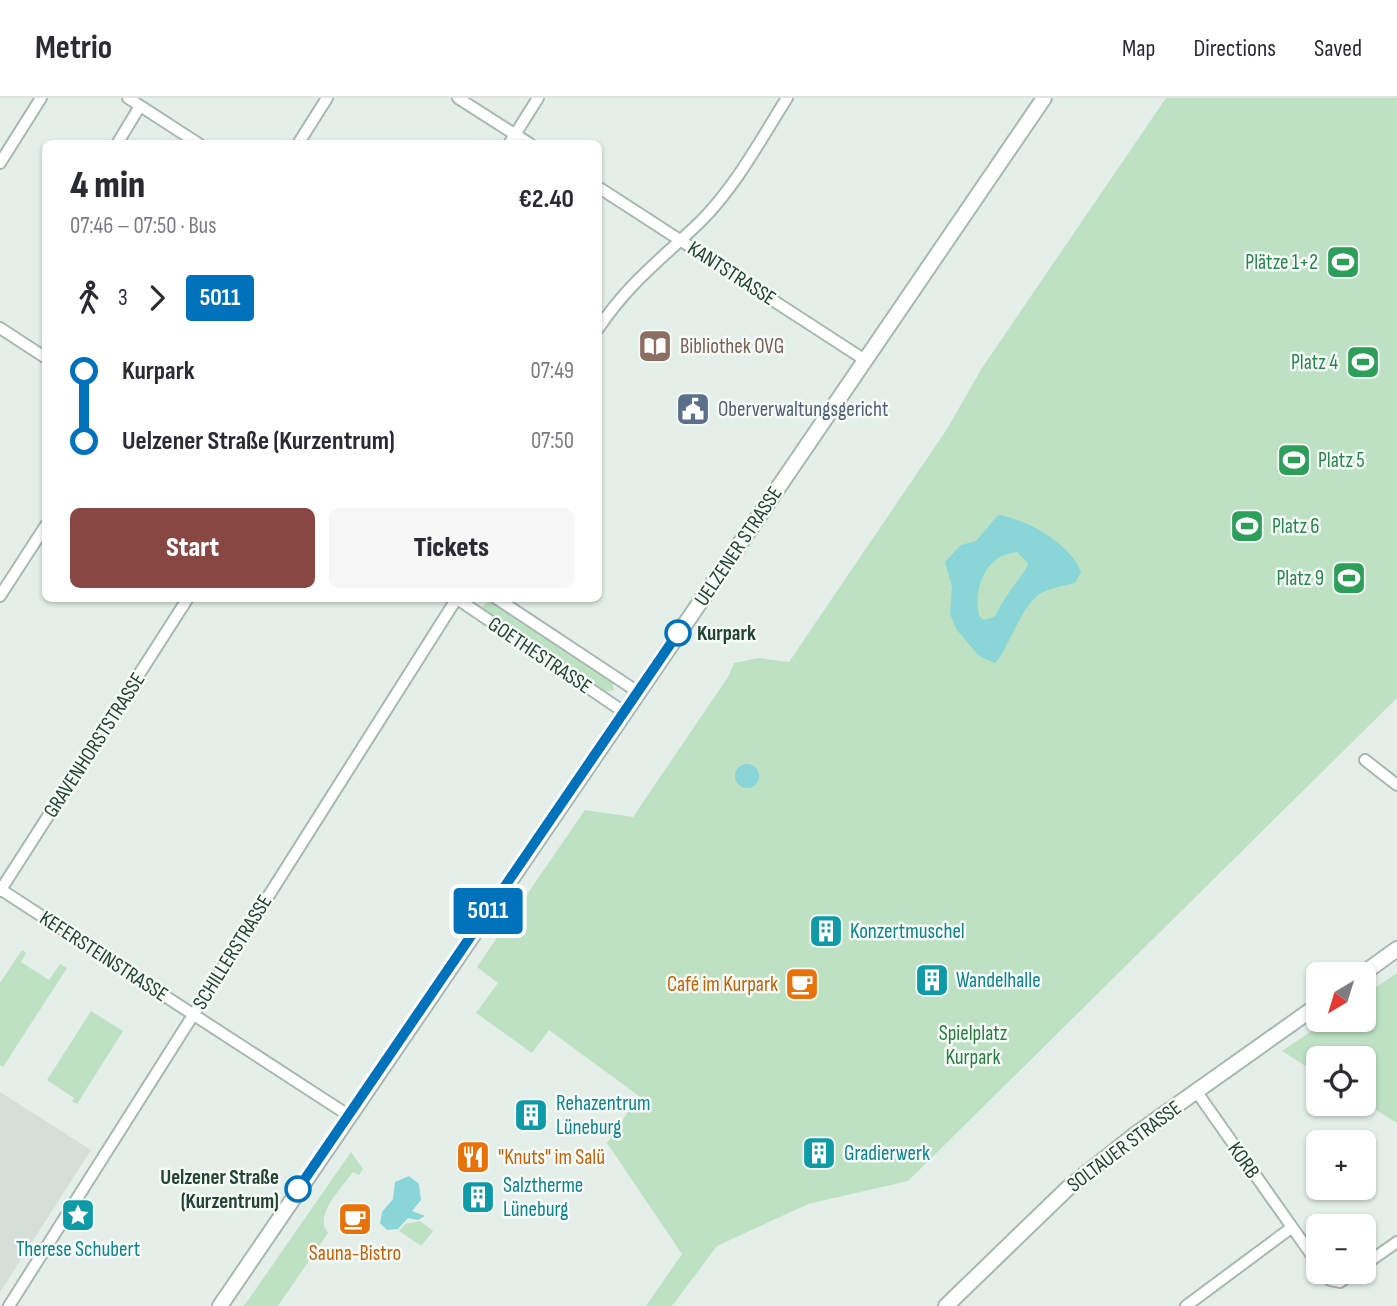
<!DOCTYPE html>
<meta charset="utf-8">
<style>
:root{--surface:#fff;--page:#f7f7f7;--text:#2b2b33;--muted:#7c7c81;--line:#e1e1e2;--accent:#894743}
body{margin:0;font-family:"Sofia Sans Condensed",sans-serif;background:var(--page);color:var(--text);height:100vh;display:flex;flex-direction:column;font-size:26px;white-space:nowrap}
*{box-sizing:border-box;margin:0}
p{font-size:23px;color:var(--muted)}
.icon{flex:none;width:38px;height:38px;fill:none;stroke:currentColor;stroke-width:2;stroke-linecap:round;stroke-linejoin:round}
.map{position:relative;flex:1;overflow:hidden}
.drawer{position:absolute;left:42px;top:42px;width:560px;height:462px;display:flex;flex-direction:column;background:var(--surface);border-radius:10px;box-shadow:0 2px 5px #0004}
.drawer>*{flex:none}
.badge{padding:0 14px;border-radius:5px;font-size:24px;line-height:46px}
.needle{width:46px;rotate:218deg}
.tools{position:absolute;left:1306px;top:864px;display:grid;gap:14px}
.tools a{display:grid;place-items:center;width:70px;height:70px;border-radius:10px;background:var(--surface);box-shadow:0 2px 5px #0004;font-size:35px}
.map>.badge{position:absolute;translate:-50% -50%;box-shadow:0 0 0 4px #fff}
.legs{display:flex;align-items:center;gap:10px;height:77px;padding:0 28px;font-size:23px}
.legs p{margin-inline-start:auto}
.head{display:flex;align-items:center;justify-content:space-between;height:119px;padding:0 28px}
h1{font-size:38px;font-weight:800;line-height:52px}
.button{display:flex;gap:14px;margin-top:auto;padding:14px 28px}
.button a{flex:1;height:80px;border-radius:10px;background:var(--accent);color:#fff;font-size:28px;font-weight:800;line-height:80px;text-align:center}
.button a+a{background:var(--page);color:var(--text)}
ul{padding:0 28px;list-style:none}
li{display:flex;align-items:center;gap:24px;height:70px;font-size:26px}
li i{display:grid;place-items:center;width:10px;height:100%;margin:0 9px;background:currentColor}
li i::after{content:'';width:18px;height:18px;margin:-9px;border:5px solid;border-radius:50%;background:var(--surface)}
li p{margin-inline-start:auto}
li:first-child i{background:linear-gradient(#0000 50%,currentColor 0)}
li:last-child i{background:linear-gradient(currentColor 50%,#0000 0)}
header{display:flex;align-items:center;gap:42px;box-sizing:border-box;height:98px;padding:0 35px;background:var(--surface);border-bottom:2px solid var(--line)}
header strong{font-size:33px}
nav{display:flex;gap:38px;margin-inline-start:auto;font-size:24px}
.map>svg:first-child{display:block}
</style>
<header>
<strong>Metrio</strong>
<nav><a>Map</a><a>Directions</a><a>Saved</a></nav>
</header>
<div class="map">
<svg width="1397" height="1208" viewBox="0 0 1397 1208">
<rect width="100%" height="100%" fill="#e5efe9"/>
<path fill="#d3dfd8" d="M0 994 91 1052 0 1194Z"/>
<path fill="#bde1c2" d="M1166 0H1397V600L908 1083 808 1106 717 1148 672 1208H646L682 1156 607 1045 639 998 549 932 532 955 476 915 498 885 477 869 585 712 633 719 728 579 734 565 759 560 789 564 947 331 982 270Z
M490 501 612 582 614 592 603 594 485 515 482 509Z
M22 852 26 855 21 864 49 882 60 866 67 870 3 969 0 967V885Z
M1397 875V1025L1363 1004V961H1318V976L1282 953 1328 922H1363V898Z
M91 913 123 933 77 1006 72 1003 74 1000 47 982Z
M351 1054 363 1071 359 1077 353 1074C342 1090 313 1117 328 1135L278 1208H244Z
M420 1123 433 1133 421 1148 399 1133 405 1126Z"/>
<path fill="#8ad5d7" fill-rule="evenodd" d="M998 417C1027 421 1071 446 1081 474L1075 485C1062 488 1049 490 1038 497 1020 510 1003 563 994 565L978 557 957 532 950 516 952 489 945 464 961 447 976 443ZM1017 454 1028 465C1028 473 1002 499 996 518L984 522 979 518C974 490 984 457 1017 454Z
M735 678a12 12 0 1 1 24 0a12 12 0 1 1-24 0Z
M409 1078 419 1086 421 1102 412 1113 425 1118 418 1122 408 1120 398 1131 387 1132 380 1125 382 1114 393 1101 395 1084Z"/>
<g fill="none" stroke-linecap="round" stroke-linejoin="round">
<g stroke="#a7b8b0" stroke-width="14">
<path id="minor" d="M128 0 199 46
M458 0 530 46
M117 46 140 8
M298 46 327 0
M509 46 538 0
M0 65 41 0
M598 89 865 262
M0 230 46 260
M598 231C629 184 663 160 701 123 736 88 761 41 787 0
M0 498 46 427
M456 500 624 614
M496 500 638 594
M1365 662 1397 687
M0 791 348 1017
M0 793 188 500
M1196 993 1318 1166
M1363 1168 1397 1144
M1324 1174 1330 1182 1340 1184 1354 1174
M9 1208 457 500
M1186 1208 1291 1130"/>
</g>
<g stroke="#a7b8b0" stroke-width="18">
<path id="tertiary" d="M1361 877 1397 851
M220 1208 1044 0
M946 1208 1068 1090 1136 1036 1318 907"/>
</g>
<use href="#minor" stroke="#fff" stroke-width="10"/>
<use href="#tertiary" stroke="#fff" stroke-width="14"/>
</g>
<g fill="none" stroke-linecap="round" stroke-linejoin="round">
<g stroke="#fff" stroke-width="16">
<path id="line-1" d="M298 1091 678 535"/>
</g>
<use href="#line-1" stroke="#0072bc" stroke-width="10"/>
</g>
<defs>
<g id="stadium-square" transform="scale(1.75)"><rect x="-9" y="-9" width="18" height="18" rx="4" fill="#2e9e5b" stroke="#f6fbf8"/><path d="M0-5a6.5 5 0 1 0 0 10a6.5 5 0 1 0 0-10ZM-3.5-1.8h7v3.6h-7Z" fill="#fff"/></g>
<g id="library-square" transform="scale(1.75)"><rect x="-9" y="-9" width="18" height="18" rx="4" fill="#8d6e63" stroke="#f6fbf8"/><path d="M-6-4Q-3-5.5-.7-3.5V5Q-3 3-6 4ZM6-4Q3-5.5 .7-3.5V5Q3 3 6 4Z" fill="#fff"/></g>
<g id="civic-square" transform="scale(1.75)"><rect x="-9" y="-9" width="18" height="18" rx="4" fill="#5c6f8a" stroke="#f6fbf8"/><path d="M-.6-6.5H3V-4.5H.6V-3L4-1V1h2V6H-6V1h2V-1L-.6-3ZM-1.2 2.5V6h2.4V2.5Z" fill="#fff"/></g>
<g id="building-square" transform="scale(1.75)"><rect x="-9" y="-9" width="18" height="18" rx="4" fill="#0f9aa8" stroke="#f6fbf8"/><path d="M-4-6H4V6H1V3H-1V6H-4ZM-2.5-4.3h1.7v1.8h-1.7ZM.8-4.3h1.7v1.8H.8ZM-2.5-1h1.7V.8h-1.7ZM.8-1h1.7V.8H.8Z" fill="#fff"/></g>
<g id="cafe-square" transform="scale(1.75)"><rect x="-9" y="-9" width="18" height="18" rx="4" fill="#e8710a" stroke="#f6fbf8"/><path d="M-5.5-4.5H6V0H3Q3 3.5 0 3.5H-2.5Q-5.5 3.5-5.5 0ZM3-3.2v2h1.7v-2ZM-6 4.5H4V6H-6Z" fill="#fff"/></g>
<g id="restaurant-square" transform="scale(1.75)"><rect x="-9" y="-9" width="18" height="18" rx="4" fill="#e8710a" stroke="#f6fbf8"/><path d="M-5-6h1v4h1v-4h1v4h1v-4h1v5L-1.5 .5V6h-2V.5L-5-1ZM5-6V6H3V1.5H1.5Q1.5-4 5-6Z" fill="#fff"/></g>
<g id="sight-square" transform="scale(1.75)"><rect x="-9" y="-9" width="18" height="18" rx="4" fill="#0f9aa8" stroke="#f6fbf8"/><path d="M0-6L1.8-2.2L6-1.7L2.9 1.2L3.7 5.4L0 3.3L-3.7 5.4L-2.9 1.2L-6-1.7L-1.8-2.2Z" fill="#fff"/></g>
</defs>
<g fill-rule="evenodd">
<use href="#stadium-square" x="1343" y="164"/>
<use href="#library-square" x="655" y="248"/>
<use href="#stadium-square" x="1363" y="264"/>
<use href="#civic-square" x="693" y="311"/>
<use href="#stadium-square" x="1294" y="362"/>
<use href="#stadium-square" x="1247" y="428"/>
<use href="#stadium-square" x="1349" y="480"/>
<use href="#building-square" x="826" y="833"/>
<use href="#building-square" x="932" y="882"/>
<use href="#cafe-square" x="802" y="886"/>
<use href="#building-square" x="531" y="1017"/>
<use href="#building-square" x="819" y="1055"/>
<use href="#restaurant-square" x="473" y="1059"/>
<use href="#building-square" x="478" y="1099"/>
<use href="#sight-square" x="78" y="1117"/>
<use href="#cafe-square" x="355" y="1121"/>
</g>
<g fill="#fff" stroke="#0072bc" stroke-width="3.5">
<circle cx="678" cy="535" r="12"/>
<circle cx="298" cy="1091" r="12"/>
</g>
<g text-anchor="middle" stroke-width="5" stroke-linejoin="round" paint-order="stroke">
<g font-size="21" fill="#27864d" stroke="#f6fbf8" text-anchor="end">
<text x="1318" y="171">Plätze 1+2</text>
<text x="1338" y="271">Platz 4</text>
<text x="1318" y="369" text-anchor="start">Platz 5</text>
<text x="1272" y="435" text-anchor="start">Platz 6</text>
<text x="1324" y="487">Platz 9</text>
</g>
<g font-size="21" fill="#224336" stroke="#f6fbf8">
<text transform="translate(732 175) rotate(33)" y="7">KANTSTRASSE</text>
<text transform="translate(738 448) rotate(-56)" y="7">UELZENER STRASSE</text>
<text transform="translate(540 557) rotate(34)" y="7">GOETHESTRASSE</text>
<text transform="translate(94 647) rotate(-57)" y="7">GRAVENHORSTSTRASSE</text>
<text transform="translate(232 854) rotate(-58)" y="7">SCHILLERSTRASSE</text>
<text transform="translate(104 858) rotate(33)" y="7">KEFERSTEINSTRASSE</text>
<text transform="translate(1124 1048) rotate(-37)" y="7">SOLTAUER STRASSE</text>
<text transform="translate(1244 1062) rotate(55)" y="7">KORB</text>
</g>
<g font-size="21" fill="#785e54" stroke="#f6fbf8" text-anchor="start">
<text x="680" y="255">Bibliothek OVG</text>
</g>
<g font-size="21" fill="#4e5e75" stroke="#f6fbf8" text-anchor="start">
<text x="718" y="318">Oberverwaltungsgericht</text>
</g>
<g font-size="21" font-weight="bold" fill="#224336" stroke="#f6fbf8" text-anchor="start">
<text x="697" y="542">Kurpark</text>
<text x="279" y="1086" text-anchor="end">Uelzener Straße<tspan x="279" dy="24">(Kurzentrum)</tspan></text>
</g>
<g font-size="21" fill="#0d838f" stroke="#f6fbf8" text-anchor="start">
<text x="850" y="840">Konzertmuschel</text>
<text x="956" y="889">Wandelhalle</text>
<text x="556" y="1012">Rehazentrum<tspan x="556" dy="24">Lüneburg</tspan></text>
<text x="844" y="1062">Gradierwerk</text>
<text x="503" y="1094">Salztherme<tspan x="503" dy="24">Lüneburg</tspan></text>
<text x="78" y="1158" text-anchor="middle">Therese Schubert</text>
</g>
<g font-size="21" fill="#c56008" stroke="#f6fbf8" text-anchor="end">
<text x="778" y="893">Café im Kurpark</text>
<text x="498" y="1066" text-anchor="start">"Knuts" im Salü</text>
<text x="355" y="1162" text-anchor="middle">Sauna-Bistro</text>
</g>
<g font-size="21" fill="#297d3f" stroke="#f6fbf8">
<text x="973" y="942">Spielplatz<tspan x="973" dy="24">Kurpark</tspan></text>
</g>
</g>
</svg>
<div class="tools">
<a><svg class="needle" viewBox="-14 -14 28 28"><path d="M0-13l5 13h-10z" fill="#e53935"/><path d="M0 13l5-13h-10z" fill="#7c7c81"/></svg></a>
<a><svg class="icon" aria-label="locate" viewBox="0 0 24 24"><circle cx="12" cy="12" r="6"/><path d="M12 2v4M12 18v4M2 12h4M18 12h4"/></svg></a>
<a>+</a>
<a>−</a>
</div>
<b class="badge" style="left:488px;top:813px;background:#0072bc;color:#fff">5011</b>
<section class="drawer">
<div class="head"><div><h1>4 min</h1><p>07:46 – 07:50 · Bus</p></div><b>€2.40</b></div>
<div class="legs"><svg class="icon" aria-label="walk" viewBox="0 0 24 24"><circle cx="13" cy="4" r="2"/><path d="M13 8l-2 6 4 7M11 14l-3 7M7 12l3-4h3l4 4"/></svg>3<svg class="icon" aria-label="forward" viewBox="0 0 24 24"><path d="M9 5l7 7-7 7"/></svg><b class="badge" style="background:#0072bc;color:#fff">5011</b></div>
<ul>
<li><i style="color:#0072bc"></i><b>Kurpark</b><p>07:49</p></li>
<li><i style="color:#0072bc"></i><b>Uelzener Straße (Kurzentrum)</b><p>07:50</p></li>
</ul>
<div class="button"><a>Start</a><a>Tickets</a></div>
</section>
</div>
